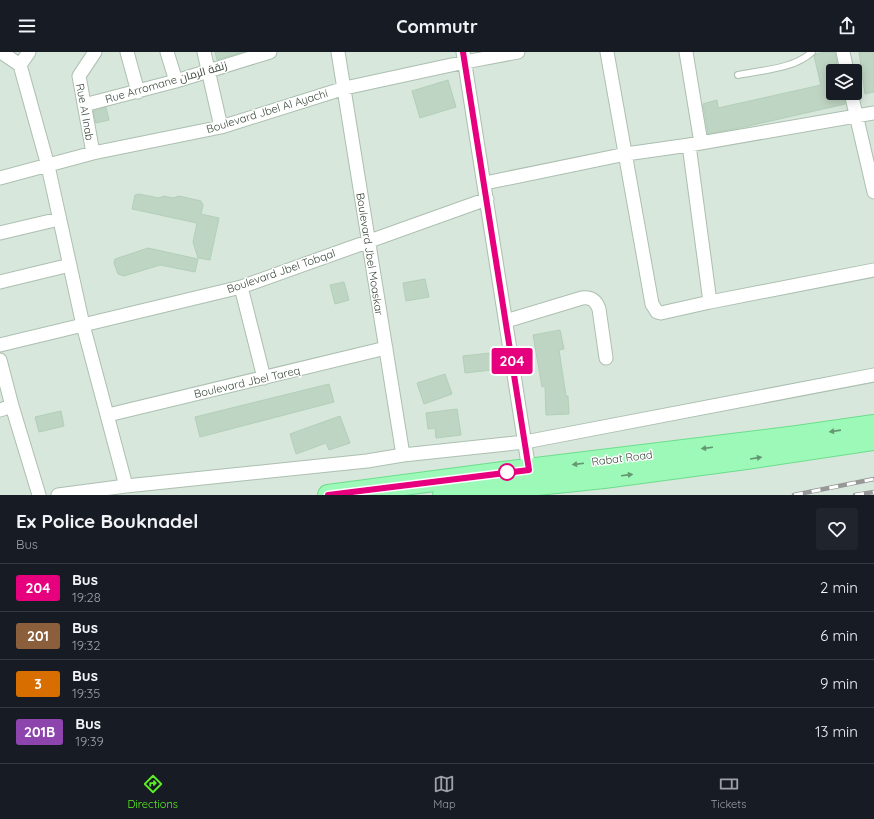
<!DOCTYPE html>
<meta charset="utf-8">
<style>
:root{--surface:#171b24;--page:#20242c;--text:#f1f3f6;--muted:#9ea1a6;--line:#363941;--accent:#5bef24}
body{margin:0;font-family:Quicksand,Cairo,sans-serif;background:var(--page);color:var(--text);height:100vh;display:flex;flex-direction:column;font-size:15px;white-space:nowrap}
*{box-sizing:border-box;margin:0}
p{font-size:13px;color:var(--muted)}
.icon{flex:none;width:22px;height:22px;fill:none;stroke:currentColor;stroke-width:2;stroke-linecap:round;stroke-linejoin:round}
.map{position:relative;height:443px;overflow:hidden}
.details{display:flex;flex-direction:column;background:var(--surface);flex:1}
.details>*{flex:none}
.badge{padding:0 8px;border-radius:3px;font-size:14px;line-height:26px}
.buttons{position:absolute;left:826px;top:12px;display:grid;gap:8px}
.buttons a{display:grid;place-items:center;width:36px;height:36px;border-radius:4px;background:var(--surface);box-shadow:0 2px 10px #0003;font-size:20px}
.map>.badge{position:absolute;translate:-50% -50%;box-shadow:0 0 0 2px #fff}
.round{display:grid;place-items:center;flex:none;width:42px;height:42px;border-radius:4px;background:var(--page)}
.head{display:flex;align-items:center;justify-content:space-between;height:68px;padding:0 16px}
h1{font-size:19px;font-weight:700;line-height:30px}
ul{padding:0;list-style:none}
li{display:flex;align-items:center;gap:12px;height:48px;padding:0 16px;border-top:1px solid var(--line)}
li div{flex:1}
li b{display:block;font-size:15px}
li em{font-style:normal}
li .badge{min-width:44px;font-weight:700;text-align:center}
header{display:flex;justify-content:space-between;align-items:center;height:52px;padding:0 16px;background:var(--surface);font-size:18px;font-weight:700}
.dock{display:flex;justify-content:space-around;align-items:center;height:56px;border-top:1px solid var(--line);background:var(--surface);font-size:11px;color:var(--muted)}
.dock a{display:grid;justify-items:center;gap:2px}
.dock .current{color:var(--accent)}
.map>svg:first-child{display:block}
</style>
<header><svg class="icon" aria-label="menu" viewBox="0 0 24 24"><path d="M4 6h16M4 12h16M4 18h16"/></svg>Commutr<svg class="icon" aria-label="share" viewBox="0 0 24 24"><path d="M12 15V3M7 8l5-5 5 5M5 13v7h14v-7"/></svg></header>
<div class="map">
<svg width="874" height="443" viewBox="0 0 874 443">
<rect width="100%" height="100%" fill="#e9f3ec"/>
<path fill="#d7e7db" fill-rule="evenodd" d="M0 0H874V443H0ZM833 19H855V41H833Z"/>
<path fill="#bfd5c3" stroke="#b2cfb8" d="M215 0H243L217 8Z
M826 0H835L838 19H833V41H843L845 52 744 75 708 82 703 52 717 48 718 56 821 33 814 4 816 2Z
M859 0H874V40L865 42Z
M448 28 456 55 420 66 412 39Z
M106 55 109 68 96 71 93 59Z
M139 142 159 146 164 144 173 146 179 144 201 149 203 153 201 162 219 166 210 208 198 206 193 190 197 171 132 157 135 143Z
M148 196 198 207 195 220 160 213 124 224 118 222 114 211 115 207Z
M425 227 429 245 406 249 403 231Z
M344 230 349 248 335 252 330 233Z
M560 278 564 297 559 298 566 344H568L569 362 546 363 545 334 542 335 533 283Z
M490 301 492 318 465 321 463 304Z
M445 322 452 342 424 352 417 331Z
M329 332 334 350 200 385 195 365Z
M457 357 461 383 436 386 435 376 428 377 426 361Z
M61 359 64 374 39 380 35 365Z
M340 364 350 391 329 398 326 391 296 402 290 382Z"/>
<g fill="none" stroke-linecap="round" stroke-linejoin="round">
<g stroke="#acbfb0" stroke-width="8">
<path id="service" d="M738 23C762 18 794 17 812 0"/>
</g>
<g stroke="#acbfb0" stroke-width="15">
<path id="minor" d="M1 0 20 13
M29 0 20 13 48 114 83 273 126 434
M127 0 138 40
M167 0 176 29
M204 0 221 75
M338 0 403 403
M463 0 529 418
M607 0 652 252 657 260 661 261 710 250 874 218
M686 0 701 91
M843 0 847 19
M851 41 874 140
M84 53 176 29 270 0
M689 93 710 250
M93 101 79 24 95 0
M0 126 93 101 221 75 345 36 465 10 518 0
M485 131 626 102 689 93 874 61
M0 181 59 167
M0 230 70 213
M241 235 264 326
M506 269 582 246C591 245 596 248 599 257L606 306
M0 293 241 235 487 147
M0 308 12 354 39 443
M0 358 12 354
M108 363 386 296
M58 443 126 434 367 409 403 403 525 390 874 323"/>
</g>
<g stroke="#6cde8c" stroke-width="22">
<path id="primary" d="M328 443 503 420 797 384 874 373
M443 443 604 426 746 407 874 388"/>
</g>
<use href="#service" stroke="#fff" stroke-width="6"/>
<use href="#minor" stroke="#fff" stroke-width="13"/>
<use href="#primary" stroke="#9cf9b8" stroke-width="20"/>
<g stroke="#979797" stroke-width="4.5">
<path id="rail" d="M794 443 874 427
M855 443 874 440"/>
</g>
<use href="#rail" stroke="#fff" stroke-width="3" stroke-dasharray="9" stroke-linecap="butt"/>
</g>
<defs><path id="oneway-solid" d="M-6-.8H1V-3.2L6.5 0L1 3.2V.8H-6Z"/></defs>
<g fill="#659773">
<use href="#oneway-solid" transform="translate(835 379) rotate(172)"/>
<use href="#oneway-solid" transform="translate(707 396) rotate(173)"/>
<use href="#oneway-solid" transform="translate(756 406) rotate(-9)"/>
<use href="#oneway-solid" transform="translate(578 412) rotate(173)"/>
<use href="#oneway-solid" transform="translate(627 423) rotate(-7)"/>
</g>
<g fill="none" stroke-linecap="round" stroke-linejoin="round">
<g stroke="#fff" stroke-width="9">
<path id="line" d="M328 443 529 418 463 0"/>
</g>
<use href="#line" stroke="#e6007e" stroke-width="6"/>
</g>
<circle fill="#fff" stroke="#e6007e" stroke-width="2" cx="507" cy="420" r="8"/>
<g text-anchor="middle" stroke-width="3" stroke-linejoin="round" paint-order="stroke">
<g font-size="11" fill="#38473a" stroke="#fff">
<text transform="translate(166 30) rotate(-16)" y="4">Rue Arromane زنقة الرمان</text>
<text transform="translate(267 59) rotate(-17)" y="4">Boulevard Jbel Al Ayachi</text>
<text transform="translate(85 60) rotate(80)" y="4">Rue Al Inab</text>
<text transform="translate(370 202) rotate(81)" y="4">Boulevard Jbel Moaskar</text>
<text transform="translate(281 219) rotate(-19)" y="4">Boulevard Jbel Tobqal</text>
<text transform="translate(247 330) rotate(-13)" y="4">Boulevard Jbel Tareq</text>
<text transform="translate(622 406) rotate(-7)" y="4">Rabat Road</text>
</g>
</g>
</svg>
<div class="buttons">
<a><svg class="icon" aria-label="layers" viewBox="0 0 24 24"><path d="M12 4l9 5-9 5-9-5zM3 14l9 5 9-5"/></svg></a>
</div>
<b class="badge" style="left:512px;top:309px;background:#e6007e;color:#fff">204</b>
</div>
<section class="details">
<div class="head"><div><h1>Ex Police Bouknadel</h1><p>Bus</p></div><a class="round"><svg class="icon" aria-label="heart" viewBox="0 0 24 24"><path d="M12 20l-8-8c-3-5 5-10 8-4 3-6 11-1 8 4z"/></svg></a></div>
<ul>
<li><span class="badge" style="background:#e6007e;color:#fff">204</span><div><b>Bus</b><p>19:28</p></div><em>2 min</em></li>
<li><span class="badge" style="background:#8b5e3c;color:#fff">201</span><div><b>Bus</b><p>19:32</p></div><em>6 min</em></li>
<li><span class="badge" style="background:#d86d00;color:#fff">3</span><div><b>Bus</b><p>19:35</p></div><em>9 min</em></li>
<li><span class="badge" style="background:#8e44ad;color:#fff">201B</span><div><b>Bus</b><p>19:39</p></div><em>13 min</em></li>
</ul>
</section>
<nav class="dock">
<a class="current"><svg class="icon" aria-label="directions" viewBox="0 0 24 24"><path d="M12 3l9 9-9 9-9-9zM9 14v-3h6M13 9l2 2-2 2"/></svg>Directions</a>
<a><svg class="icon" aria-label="map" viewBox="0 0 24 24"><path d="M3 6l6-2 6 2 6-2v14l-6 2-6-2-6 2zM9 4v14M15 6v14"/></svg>Map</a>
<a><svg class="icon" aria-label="tickets" viewBox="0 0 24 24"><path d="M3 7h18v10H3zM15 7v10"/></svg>Tickets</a>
</nav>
